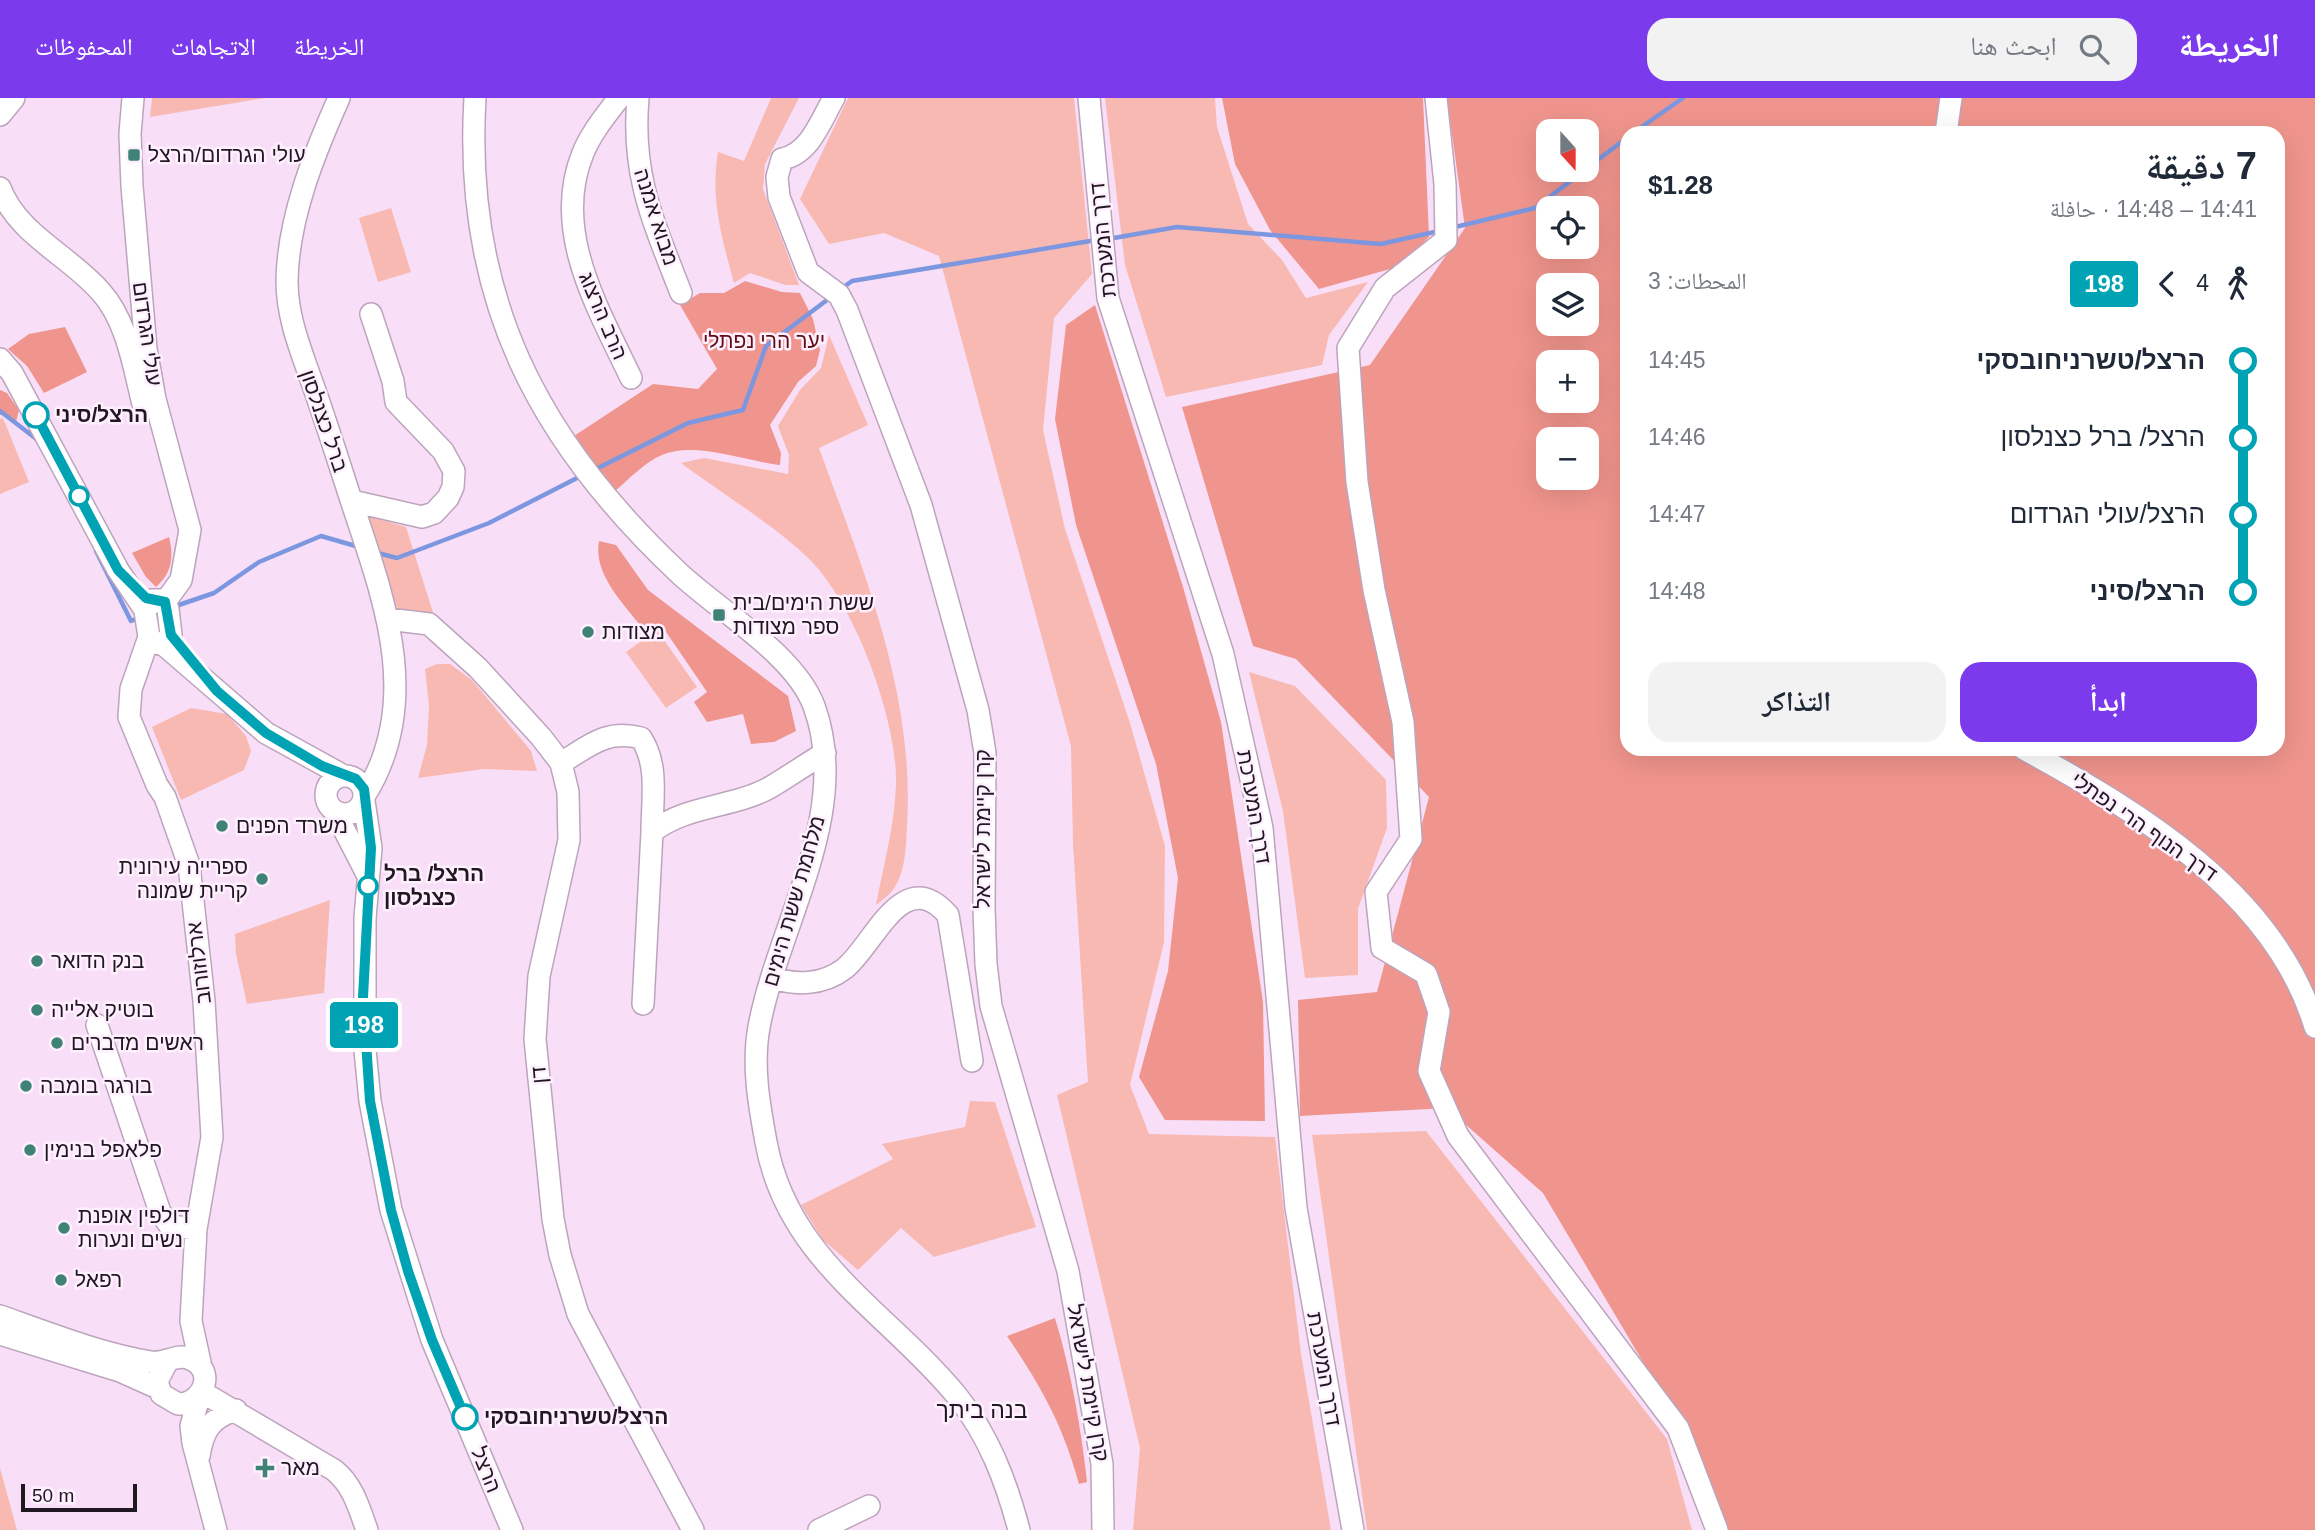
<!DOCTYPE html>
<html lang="ar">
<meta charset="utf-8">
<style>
:root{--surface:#fff;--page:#f2f2f3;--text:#1f2937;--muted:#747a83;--accent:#7c3aed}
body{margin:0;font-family:Arial,"Noto Naskh Arabic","Noto Sans Hebrew",sans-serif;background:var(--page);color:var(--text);direction:rtl;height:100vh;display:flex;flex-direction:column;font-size:26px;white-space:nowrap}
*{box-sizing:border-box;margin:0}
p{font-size:23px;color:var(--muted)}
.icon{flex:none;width:38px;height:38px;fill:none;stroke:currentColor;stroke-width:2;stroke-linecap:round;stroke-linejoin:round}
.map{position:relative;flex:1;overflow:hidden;direction:ltr}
.sheet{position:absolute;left:1620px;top:28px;width:665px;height:630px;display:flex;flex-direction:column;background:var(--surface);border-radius:21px;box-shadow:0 7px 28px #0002;direction:rtl}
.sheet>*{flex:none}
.badge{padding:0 14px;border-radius:5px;font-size:24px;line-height:46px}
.needle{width:46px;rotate:159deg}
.fabs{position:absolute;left:1536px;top:21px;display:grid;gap:14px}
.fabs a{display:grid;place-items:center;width:63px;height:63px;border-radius:14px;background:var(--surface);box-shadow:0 7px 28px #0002;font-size:35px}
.scale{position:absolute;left:21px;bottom:18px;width:116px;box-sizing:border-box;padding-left:7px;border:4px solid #201720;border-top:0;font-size:19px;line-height:24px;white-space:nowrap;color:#201720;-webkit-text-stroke:5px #fff0ff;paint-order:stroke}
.map>.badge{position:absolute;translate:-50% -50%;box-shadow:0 0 0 4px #fff}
.legs{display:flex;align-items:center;gap:10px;height:77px;padding:0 28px;font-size:23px}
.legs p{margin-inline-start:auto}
.summary{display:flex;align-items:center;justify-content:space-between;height:119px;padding:0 28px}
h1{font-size:38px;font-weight:700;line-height:52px}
.button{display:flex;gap:14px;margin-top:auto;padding:14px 28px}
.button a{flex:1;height:80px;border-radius:21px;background:var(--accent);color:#fff;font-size:28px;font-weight:700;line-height:80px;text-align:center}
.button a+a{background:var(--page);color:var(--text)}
ul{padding:0 28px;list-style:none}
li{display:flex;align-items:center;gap:24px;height:77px;font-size:26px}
li i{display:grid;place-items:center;width:10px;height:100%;margin:0 9px;background:currentColor}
li i::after{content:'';width:18px;height:18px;margin:-9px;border:5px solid;border-radius:50%;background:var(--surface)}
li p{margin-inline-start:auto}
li:first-child i{background:linear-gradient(#0000 50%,currentColor 0)}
li:last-child i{background:linear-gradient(currentColor 50%,#0000 0)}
header{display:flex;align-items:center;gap:42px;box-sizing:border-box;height:98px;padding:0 35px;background:var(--accent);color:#fff}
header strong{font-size:33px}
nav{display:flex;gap:38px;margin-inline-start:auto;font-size:24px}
.search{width:490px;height:63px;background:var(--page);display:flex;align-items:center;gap:18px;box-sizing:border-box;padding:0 24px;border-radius:21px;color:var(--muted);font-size:26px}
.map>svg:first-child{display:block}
</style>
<header>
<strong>الخريطة</strong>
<div class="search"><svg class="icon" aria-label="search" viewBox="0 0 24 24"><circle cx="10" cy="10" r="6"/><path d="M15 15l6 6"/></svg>ابحث هنا</div>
<nav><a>الخريطة</a><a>الاتجاهات</a><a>المحفوظات</a></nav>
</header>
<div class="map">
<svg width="2315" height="1432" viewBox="0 0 2315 1432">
<rect width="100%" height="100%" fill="#f8dff7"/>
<path fill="#f8b9b3" d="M152 0H265L150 19Z
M771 0H799L765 66 763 91 799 187H785L750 175 734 185C722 141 710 101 718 54L744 63Z
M848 0H1074L1092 176 1054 220 1043 332 1065 431 1130 625 1165 748 1164 844 1130 987 1149 1036 1275 1039 1301 1256 1331 1432H1133L1140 1350 1057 997 1088 984 1073 746 1071 648 939 158 884 135 829 146 800 101Z
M1105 0H1215L1217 29 1248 126 1282 162 1306 200 1368 184 1329 237 1322 267 1166 299 1125 167Z
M391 110 411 174 378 184 359 120Z
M829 237 868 327 819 350C863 471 915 595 907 727 906 748 906 770 895 789 891 796 882 802 876 807 883 768 895 727 896 686 898 622 853 501 806 458 772 426 720 394 681 365L704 360 788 376 789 357 778 328 800 292 821 270Z
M3 320 29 384 0 396V321Z
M365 417 406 429 436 524 407 519 395 507Z
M657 532 697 589 666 610 626 554Z
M437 566H450L472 582 531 653 537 673 484 671 418 680 427 647 429 608 425 571Z
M1249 574 1295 588 1386 682 1387 730 1358 811V877L1305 880 1283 713Z
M191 610 227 616 246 638 251 653 244 672 181 702 152 629Z
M330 802 324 895 247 906 236 856 235 836Z
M970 1003 995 1004 1036 1129 934 1159 901 1130 858 1172 823 1142 801 1107 893 1061 882 1046 965 1029Z
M1426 1033 1667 1341 1692 1432H1367L1312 1037Z
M0 1370 17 1432H0Z"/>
<path fill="#f0958d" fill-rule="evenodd" d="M1222 0H1423L1429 139 1401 168 1319 191 1270 132 1235 66Z
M1447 0H2315V1432H1725L1685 1335 1543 1095 1447 1010 1300 1018 1298 902 1377 894 1429 699 1296 561 1253 548 1182 309 1370 267 1465 130ZM1549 33H1587V72H1549ZM1628 35H2278V651H1628ZM1549 110H1587V149H1549ZM1549 187H1587V226H1549ZM1549 264H1587V303H1549ZM1549 341H1587V380H1549Z
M745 183 782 194 800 195 813 221 820 252 816 268 798 284 770 327 781 355 780 367C745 363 694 343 662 357 645 364 628 382 614 394L574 338 653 286 698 291 717 271 680 207 700 195H724Z
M1095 207 1183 489 1221 624 1263 904 1265 1023 1165 1022 1139 979 1168 873 1178 780 1156 666 1076 427 1055 321 1066 227Z
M65 229 87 274 44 295 27 268 8 251 29 236Z
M0 292 7 295 19 312 16 324 7 316 0 317Z
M169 439C174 459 172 475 156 489L146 479 132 455Z
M599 443 616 447 648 492 788 598 796 633 774 644 751 646 743 616 707 624 694 604 707 594 662 528 640 527C622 504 593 475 599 443Z
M1055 1220C1071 1273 1081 1329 1087 1384L1079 1386C1062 1325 1042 1290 1007 1238Z"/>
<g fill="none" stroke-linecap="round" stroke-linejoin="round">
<path stroke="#7c97e0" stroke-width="4.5" d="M1633 35 1683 0
M1587 70 1628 39
M1451 130 1535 110 1585 72
M1108 141 1177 129 1381 146 1439 133
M841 191 852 183 1096 142
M0 313 39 343
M592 373 688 325 743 312 766 248 831 199
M96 453 131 523 138 520
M374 454 397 460 489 425 581 378
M173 509 214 495 259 464 321 438 359 449"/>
<g stroke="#bca5bc" stroke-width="24">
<path id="minor" d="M133 0 130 36 132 88 146 251 155 301 190 432 181 482 165 504
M339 0C314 56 288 120 287 183 287 221 302 255 314 290 329 332 342 375 356 417 387 509 421 607 365 697
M475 0C463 199 537 342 680 476 721 514 795 557 814 608 853 715 778 826 759 929 752 968 759 1006 766 1044 787 1162 888 1214 957 1298 989 1338 1006 1383 1019 1432
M619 0C606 17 591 35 583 55 551 133 598 210 631 280
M638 0C631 78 654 125 681 195
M834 0C821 22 810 56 782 61L777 79 779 99 808 174 839 197 847 212 921 407 978 612 985 655 984 810 986 866 991 908 1068 1173 1102 1366 1103 1432
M1089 0 1108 200 1223 556 1262 730 1296 1110 1353 1432
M1436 0 1445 86 1446 142 1385 190 1348 250 1357 384 1374 492 1403 624 1411 741 1376 794 1382 850 1426 876 1439 914 1429 973 1458 1038 1678 1330 1717 1432
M0 17 14 0
M1946 35 1951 0
M0 90C18 137 69 157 101 194 128 224 134 272 144 310
M0 261 12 275 118 472 145 512
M352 403 422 419 434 415 448 400 453 389 454 373 443 353 396 304 393 283 371 216
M152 502H161L168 511 171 537 163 546 153 545 149 539 145 513Z
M388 521 429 526 478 570 541 639 561 665 568 694 569 742 539 878 535 941 553 1121 560 1157 578 1216 693 1432
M149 539 131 591 129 619 157 687 165 699 189 767 204 903 212 1039 196 1131 191 1223 201 1269
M163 546 266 635 344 678
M2024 651C2139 714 2275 795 2315 929
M561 665C589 648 606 631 641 640 659 667 652 702 652 734
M326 697a19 19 0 1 1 38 0a19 19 0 1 1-38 0Z
M364 703 371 750 365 820V952L370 1003 391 1112 432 1242 512 1432
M335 714 368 778
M772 879C795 888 823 887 844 871 874 848 902 765 948 817L972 963
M643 906 652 734C686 707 732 710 769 690 788 679 806 666 825 655
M97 927 160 1114 170 1128 196 1131
M0 1218C48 1235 101 1256 151 1264 165 1266 176 1256 188 1260 217 1270 205 1306 178 1306L161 1296 157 1283 167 1264
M0 1236 120 1273 158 1290
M202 1294 334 1372C353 1387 359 1410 367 1432
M199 1299 191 1328 193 1345 216 1432
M199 1358C203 1333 210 1320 236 1312
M819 1432 869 1408"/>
</g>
<use href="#minor" stroke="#fff" stroke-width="21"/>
</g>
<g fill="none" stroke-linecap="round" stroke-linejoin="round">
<g stroke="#fff" stroke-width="16">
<path id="line-1" d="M36 317 118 472 146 500 165 504 171 537 217 593 266 635 322 668 356 681 364 691 371 750 363 899 370 1003 391 1112 408 1173 432 1242 465 1319"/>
</g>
<use href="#line-1" stroke="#00a3b4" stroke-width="10"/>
</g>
<g fill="#3f8376" stroke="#fff0ff" stroke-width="2.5">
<rect x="127" y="50" width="14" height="14" rx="3.5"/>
<rect x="712" y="510" width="14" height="14" rx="3.5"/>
<circle cx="588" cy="534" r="7"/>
<circle cx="222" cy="728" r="7"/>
<circle cx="262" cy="781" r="7"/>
<circle cx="37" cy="863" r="7"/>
<circle cx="37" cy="912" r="7"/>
<circle cx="57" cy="945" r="7"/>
<circle cx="26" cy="988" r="7"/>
<circle cx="30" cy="1052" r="7"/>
<circle cx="64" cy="1130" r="7"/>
<circle cx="61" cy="1182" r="7"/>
<path d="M261.5 1359.5h7v7h7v7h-7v7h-7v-7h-7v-7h7z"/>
</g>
<g fill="#fff" stroke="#00a3b4" stroke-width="3.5">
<circle cx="36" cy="317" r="12"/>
<circle cx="79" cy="398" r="9"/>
<circle cx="368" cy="788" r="9"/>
<circle cx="465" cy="1319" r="12"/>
</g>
<g text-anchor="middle" stroke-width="5" stroke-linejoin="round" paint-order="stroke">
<g font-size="21" fill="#201720" stroke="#fff0ff" text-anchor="start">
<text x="148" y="64">עולי הגרדום/הרצל</text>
<text x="733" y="512">ששת הימים/בית<tspan x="733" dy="24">ספר מצודות</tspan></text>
<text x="602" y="541">מצודות</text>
<text x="236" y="735">משרד הפנים</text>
<text x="248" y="776" text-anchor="end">ספרייה עירונית<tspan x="248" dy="24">קריית שמונה</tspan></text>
<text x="51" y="870">בנק הדואר</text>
<text x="51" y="919">בוטיק אלייה</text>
<text x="71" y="952">ראשים מדברים</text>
<text x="40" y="995">בורגר בומבה</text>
<text x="44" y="1059">פלאפל בנימין</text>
<text x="78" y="1125">דולפין אופנת<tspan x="78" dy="24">נשים ונערות</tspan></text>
<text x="75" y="1189">רפאל</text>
<text x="281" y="1377">מאר</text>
</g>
<g font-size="21" fill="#201720" stroke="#fff0ff">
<text transform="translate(656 119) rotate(72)" y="7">מבוא אמנה</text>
<text transform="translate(1103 142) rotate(-96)" y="7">דרך המערכת</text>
<text transform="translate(603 218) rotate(67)" y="7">הרב הרצוג</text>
<text transform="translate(147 236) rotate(82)" y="7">עולי הגרדום</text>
<text transform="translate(324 323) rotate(71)" y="7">ברל כצנלסון</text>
<text transform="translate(1254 709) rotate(80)" y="7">דרך המערכת</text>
<text transform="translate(2144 729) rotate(35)" y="7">דרך הנוף הרי נפתלי</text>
<text transform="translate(983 731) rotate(-90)" y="7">קרן קיימת לישראל</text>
<text transform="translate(794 803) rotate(-74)" y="7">מלחמת ששת הימים</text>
<text transform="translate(199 865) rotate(-97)" y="7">ארלוזורוב</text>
<text transform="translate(539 977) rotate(-95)" y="7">דן</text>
<text transform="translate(1324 1271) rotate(80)" y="7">דרך המערכת</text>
<text transform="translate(1088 1285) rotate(80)" y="7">קרן קיימת לישראל</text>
<text transform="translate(486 1372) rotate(68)" y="7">הרצל</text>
</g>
<g font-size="21" fill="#5f0e11" stroke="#fff0ff">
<text x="764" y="250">יער הרי נפתלי</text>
</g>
<g font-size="21" font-weight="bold" fill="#201720" stroke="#fff0ff" text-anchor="start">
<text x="55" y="324">הרצל/סיני</text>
<text x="384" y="783">הרצל/ ברל<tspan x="384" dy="24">כצנלסון</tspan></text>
<text x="484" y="1326">הרצל/טשרניחובסקי</text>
</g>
<g font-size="23" fill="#201720" stroke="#fff0ff">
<text x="982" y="1320">בנה ביתך</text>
</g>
</g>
</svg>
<div class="fabs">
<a><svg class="needle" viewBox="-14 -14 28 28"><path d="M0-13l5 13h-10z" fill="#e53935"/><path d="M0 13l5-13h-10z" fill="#747a83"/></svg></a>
<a><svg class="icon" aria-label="locate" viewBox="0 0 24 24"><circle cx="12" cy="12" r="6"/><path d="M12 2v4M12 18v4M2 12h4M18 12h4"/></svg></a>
<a><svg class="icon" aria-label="layers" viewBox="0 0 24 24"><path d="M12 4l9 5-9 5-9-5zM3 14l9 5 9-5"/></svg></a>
<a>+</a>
<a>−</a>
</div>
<div class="scale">50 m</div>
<b class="badge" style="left:364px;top:927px;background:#00a3b4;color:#fff">198</b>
<section class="sheet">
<div class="summary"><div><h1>7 دقيقة</h1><p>14:41 – 14:48 · حافلة</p></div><b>$1.28</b></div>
<div class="legs"><svg class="icon" aria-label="walk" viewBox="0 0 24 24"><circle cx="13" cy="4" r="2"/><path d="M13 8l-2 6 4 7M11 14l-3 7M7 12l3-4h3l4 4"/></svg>4<svg class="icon" aria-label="back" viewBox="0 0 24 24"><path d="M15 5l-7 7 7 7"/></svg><b class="badge" style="background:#00a3b4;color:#fff">198</b><p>المحطات: 3</p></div>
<ul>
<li><i style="color:#00a3b4"></i><b>הרצל/טשרניחובסקי</b><p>14:45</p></li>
<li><i style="color:#00a3b4"></i><span>הרצל/ ברל כצנלסון</span><p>14:46</p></li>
<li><i style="color:#00a3b4"></i><span>הרצל/עולי הגרדום</span><p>14:47</p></li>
<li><i style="color:#00a3b4"></i><b>הרצל/סיני</b><p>14:48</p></li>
</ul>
<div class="button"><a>ابدأ</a><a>التذاكر</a></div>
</section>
</div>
